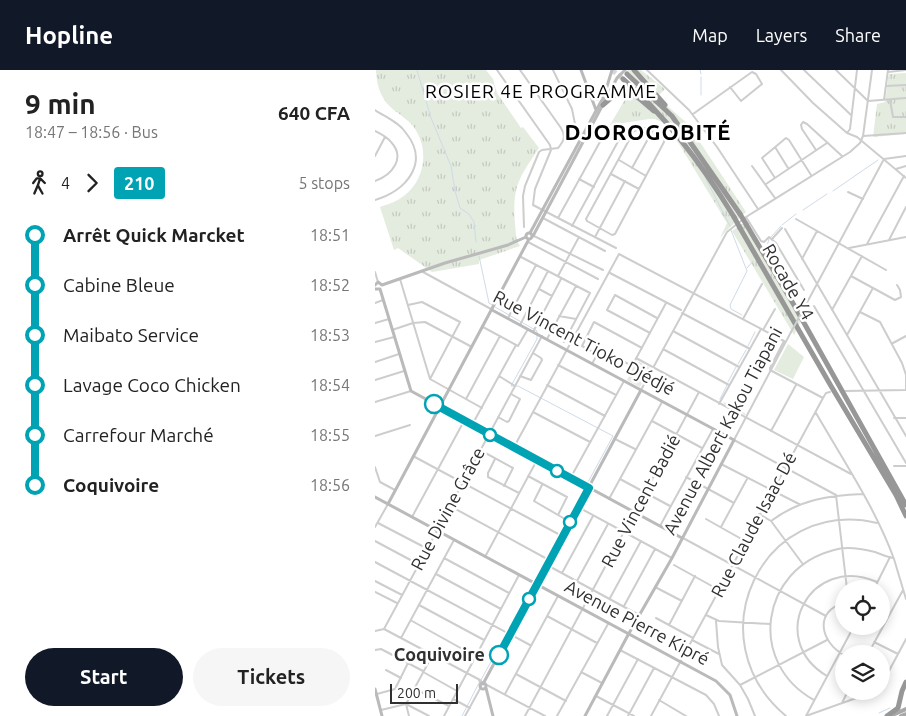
<!DOCTYPE html>
<meta charset="utf-8">
<style>
:root{--surface:#fff;--page:#f6f6f6;--text:#222;--muted:#767676;--accent:#111827}
body{margin:0;font-family:Ubuntu,sans-serif;background:var(--page);color:var(--text);height:100vh;display:flex;flex-direction:column;font-size:19px;white-space:nowrap}
*{box-sizing:border-box;margin:0}
p{font-size:16px;color:var(--muted)}
.icon{flex:none;width:28px;height:28px;fill:none;stroke:currentColor;stroke-width:2;stroke-linecap:round;stroke-linejoin:round}
.map{position:relative;flex:1;overflow:hidden}
.details{display:flex;flex-direction:column;background:var(--surface);width:375px}
.details>*{flex:none}
.badge{padding:0 10px;border-radius:4px;font-size:18px;line-height:32px}
.fabs{position:absolute;left:460px;top:510px;display:grid;gap:10px}
.fabs a{display:grid;place-items:center;width:55px;height:55px;border-radius:50%;background:var(--surface);box-shadow:0 2px 12px #0003;font-size:25px}
.scale{position:absolute;left:15px;bottom:12px;width:68px;box-sizing:border-box;padding-left:5px;border:2px solid #303030;border-top:0;font-size:14px;line-height:18px;white-space:nowrap;color:#303030;-webkit-text-stroke:4px #fff;paint-order:stroke}
.map>.badge{position:absolute;translate:-50% -50%;box-shadow:0 0 0 2px #fff}
.legs{display:flex;align-items:center;gap:8px;height:55px;padding:0 25px;font-size:16px}
.legs p{margin-inline-start:auto}
.head{display:flex;align-items:center;justify-content:space-between;height:85px;padding:0 25px}
h1{font-size:28px;font-weight:700;line-height:38px}
.primary-button{display:flex;gap:10px;margin-top:auto;padding:10px 25px}
.primary-button a{flex:1;height:58px;border-radius:30px;background:var(--accent);color:#fff;font-size:20px;font-weight:700;line-height:58px;text-align:center}
.primary-button a+a{background:var(--page);color:var(--text)}
ul{padding:0 25px;list-style:none}
li{display:flex;align-items:center;gap:18px;height:50px;font-size:19px}
li i{display:grid;place-items:center;width:8px;height:100%;margin:0 6px;background:currentColor}
li i::after{content:'';width:12px;height:12px;margin:-6px;border:4px solid;border-radius:50%;background:var(--surface)}
li p{margin-inline-start:auto}
li:first-child i{background:linear-gradient(#0000 50%,currentColor 0)}
li:last-child i{background:linear-gradient(currentColor 50%,#0000 0)}
header{display:flex;align-items:center;gap:30px;box-sizing:border-box;height:70px;padding:0 25px;background:var(--accent);color:#fff}
header strong{font-size:24px}
nav{display:flex;gap:28px;margin-inline-start:auto;font-size:18px}
main{display:flex;flex:1;min-height:0}
.map>svg:first-child{display:block}
</style>
<header>
<strong>Hopline</strong>
<nav><a>Map</a><a>Layers</a><a>Share</a></nav>
</header>
<main>
<section class="details">
<div class="head"><div><h1>9 min</h1><p>18:47 – 18:56 · Bus</p></div><b>640 CFA</b></div>
<div class="legs"><svg class="icon" aria-label="walk" viewBox="0 0 24 24"><circle cx="13" cy="4" r="2"/><path d="M13 8l-2 6 4 7M11 14l-3 7M7 12l3-4h3l4 4"/></svg>4<svg class="icon" aria-label="forward" viewBox="0 0 24 24"><path d="M9 5l7 7-7 7"/></svg><b class="badge" style="background:#00a3b4;color:#fff">210</b><p>5 stops</p></div>
<ul>
<li><i style="color:#00a3b4"></i><b>Arrêt Quick Marcket</b><p>18:51</p></li>
<li><i style="color:#00a3b4"></i><span>Cabine Bleue</span><p>18:52</p></li>
<li><i style="color:#00a3b4"></i><span>Maibato Service</span><p>18:53</p></li>
<li><i style="color:#00a3b4"></i><span>Lavage Coco Chicken</span><p>18:54</p></li>
<li><i style="color:#00a3b4"></i><span>Carrefour Marché</span><p>18:55</p></li>
<li><i style="color:#00a3b4"></i><b>Coquivoire</b><p>18:56</p></li>
</ul>
<div class="primary-button"><a>Start</a><a>Tickets</a></div>
</section>
<div class="map">
<svg width="531" height="646" viewBox="0 0 531 646">
<defs>
<pattern id="grass-tufts" width="24" height="20" patternUnits="userSpaceOnUse" patternTransform="scale(1.25)"><rect width="24" height="20" fill="#e4ebdf"/><path d="M3 7l-1-3M5 7V3M7 7l1-3M15 17l-1-3M17 17v-4M19 17l1-3" fill="none" stroke="#c4cac0"/></pattern>
</defs>
<rect width="100%" height="100%" fill="#fff"/>
<path fill="url(#grass-tufts)" d="M1 0H111L118 9 122 23 146 58 148 57 164 78C144 108 137 116 140 154 141 161 140 170 145 176L104 190V194L57 202 23 178 19 180 5 137C14 134 23 131 30 125 50 109 54 80 40 59 36 52 29 48 23 43 7 32 2 19 1 0Z
M253 0H266L290 19 282 27 313 54 371 142 351 161 345 168 352 153 304 74 289 53 280 49H274L235 55 259 14 251 2Z
M531 3V64L498 67 502 34 510 32 514 4Z
M371 151 428 247 419 265 357 161Z
M261 290 275 298 265 317 252 310Z"/>
<path fill="#e4ebdf" d="M413 274 429 287 418 309 399 300Z"/>
<g fill="none" stroke-linecap="round" stroke-linejoin="round">
<path stroke="#cedbe8" stroke-width="1" d="M42 0 56 48 76 96 80 121 85 138 94 144 99 152 101 172
M325 0 326 4
M326 7V25
M322 67 324 54
M330 107 355 156
M458 121 503 90
M428 140 452 124
M407 155 421 144
M356 160 372 201 355 235 356 239 367 245
M396 167 406 156
M392 176 394 169
M104 186 114 233 117 235
M372 198 378 191
M120 237 162 261V269L136 316H143L238 366 212 414
M373 276 380 262
M363 294 371 280
M353 312 361 297
M345 329 352 315
M349 333 370 344
M160 511 210 418
M106 610 158 514
M504 643 515 638
M87 646 104 613"/>
<path stroke="#d6d6d6" stroke-width="5" stroke-dasharray="5 2.5" stroke-linecap="butt" d="M237 0 248 9"/>
<path stroke="#cdcdcd" stroke-width="2" d="M122 0 175 75 176 80 160 119 158 135 241 178
M145 0 186 58C191 66 189 71 183 78L167 80 164 82 150 116 148 126 149 157
M178 0 197 39 201 59 211 68
M272 0 314 40 342 77 383 139
M406 0 438 33 472 63 482 67 531 108
M429 0 476 45
M461 0 493 31 531 28
M513 2 531 0
M511 16 531 15
M509 30 513 0
M515 30 518 47H531
M0 40C10 47 24 52 31 63 55 93 31 121 0 130
M318 44 377 2 381 4 387 14 366 31 355 17
M268 58H279L289 69V72L240 164 237 165 212 151 211 149 259 61Z
M0 61C6 64 12 67 16 72 31 88 17 105 0 111
M472 63 475 59 482 0
M488 66 531 63
M400 77 413 98
M441 80 427 59 426 55 428 52 432 54 467 86
M0 86 10 67
M509 89 531 86
M244 90 271 106
M377 96 400 128
M257 98 279 58
M521 99 531 96
M236 104 264 119
M400 108 387 88 411 68 414 70 436 105
M204 109 219 117
M391 114 452 73
M473 122 488 129
M371 147 386 171 389 172 394 167 401 173 429 220
M168 148 230 181
M183 148 226 70 230 67 245 64 246 66 197 156
M421 149 511 200
M410 159 531 366
M159 166 228 200
M220 167 250 111
M397 169 407 158
M514 170 531 137
M153 172 223 209
M492 174 529 106
M474 178 531 167
M146 187 215 223 189 272
M427 189 442 161
M0 202 3 212
M48 202 116 239
M235 203 306 240
M183 206 204 167
M476 206 520 230 526 227 525 220 522 215
M25 209 55 309 107 338
M164 219 177 226
M0 233 8 230
M33 235 47 232 85 252 55 309
M439 236 531 393
M428 240 509 89
M457 240 487 186
M485 242 505 252 527 293 531 305V320
M307 243 375 279
M184 246 201 249
M133 248 161 195
M368 249 387 214
M0 253 14 249
M145 255 173 201
M108 257 143 276 153 259
M17 260 38 253 50 252 97 277
M388 260 400 239
M298 261 364 297
M158 262 186 209
M416 262 359 370 461 425 472 519
M275 263 232 240 240 225 282 248
M472 265 498 218
M172 269 201 216
M0 272 19 267
M518 273 531 266
M288 279 354 315
M222 284 207 276 219 252 267 278
M261 288 476 404
M0 292 24 284
M217 294 225 279 257 296 291 233
M183 295 241 325
M124 306 140 316
M145 306 156 310 167 290 166 288 158 283
M0 310 29 301
M172 315 230 346
M266 320 352 162 371 147 475 82 485 73 488 66 497 0
M470 321 531 320
M91 329 125 266
M0 332 36 321
M344 334 386 259
M158 342 215 372
M441 343C468 390 500 437 519 489 523 502 527 516 531 529
M123 347 132 352 134 351 145 329 136 324
M519 348H531
M277 351 327 378
M97 355 141 275
M396 361 421 315
M0 366 35 355
M240 369 260 379
M139 377 244 184 409 271 395 298V300L448 328
M105 380 138 398 129 416
M38 386 187 466
M120 389 113 403V407L144 423
M346 394 424 434
M519 396H531
M0 397 5 412 20 420
M153 406 192 427 183 445
M196 407 249 311
M311 407 359 433
M245 409 295 436
M167 415 159 431 195 452
M234 429 287 332
M75 436 174 490
M203 437 297 488
M384 444 396 451 427 493
M37 447 89 351
M331 449 370 471
M396 451C424 430 454 425 488 424
M3 453 51 478
M285 456 338 359
M0 457 13 434
M346 457 372 409
M308 468 451 546
M0 471 43 494
M110 487 162 390
M69 488 134 523
M0 492 155 575
M172 495 264 545
M299 495 344 520
M187 503 218 446
M61 504 126 539
M0 511 27 525
M202 511 233 454
M280 517 307 531
M499 519 515 487
M0 522 22 533
M235 528 266 471
M469 533C439 541 445 572 469 585
M44 535 109 570
M249 536 280 479
M331 545 344 551 395 554
M506 545 512 548
M172 546 222 573
M281 548 318 568
M37 551 100 586
M341 551 343 577 347 595 365 615 373 629 380 646
M294 555 320 506
M9 559 167 266
M0 561 9 559 105 610 108 613
M26 568 79 470
M317 570 344 584
M499 572 523 584
M0 580 6 579 48 601
M245 580 331 625 339 634 344 646
M493 584 528 520
M11 600 26 608
M206 602 227 613
M50 603 82 621
M141 604 191 631
M452 606C390 569 435 483 502 512
M104 610 106 615
M110 614 170 646
M365 615 452 570
M506 616 531 569
M40 619 74 636
M2 624 20 619 33 593
M130 624 183 526
M221 626 259 646
M78 629 95 638
M284 630 311 646
M439 630C372 593 385 499 459 480 471 476 488 479 500 482 506 484 512 487 518 488
M467 633 473 621
M6 640 31 634 54 646
M34 646 31 634 57 586
M69 646 144 505
M90 646 106 617
M150 646 324 322
M182 646 233 554
M232 646 263 589
M253 646 279 598
M276 646 448 328 451 323 455 322
M411 646C319 569 387 426 502 453
M431 646 479 556
M431 646 501 621"/>
<path stroke="#bababa" stroke-width="3" d="M206 0 221 40
M216 26 223 29 228 26
M151 166a3 3 0 1 1 6 0a3 3 0 1 1-6 0Z
M155 163 229 26 237 0
M158 166 242 8 250 0
M0 215 3 212 7 215
M7 215 70 193 133 175 151 167
M0 219H5
M5 219 36 321 307 468
M117 240 359 370 297 488 253 565 210 646
M0 427 341 611 355 625 362 646
M13 434 154 169
M105 616a3 3 0 1 1 6 0a3 3 0 1 1-6 0Z
M108 614 266 320
M111 618 118 646
M0 619 7 646"/>
<path stroke="#a8a8a8" stroke-width="4" d="M515 646 531 639
M526 646 531 644"/>
<path stroke="#979797" stroke-width="5" d="M259 0 290 35
M252 4 297 46 365 144
M248 9C293 48 328 96 359 147
M228 35C252 12 257 23 279 41
M371 154 419 235 531 435
M365 158 456 316 521 425 531 446
M512 646 523 638 527 621 531 612"/>
<path stroke="#cdcdcd" stroke-width="2" d="M416 262 428 240"/>
<path stroke="#979797" stroke-width="5" d="M365 144 371 154
M359 147 365 158"/>
</g>
<g fill="none" stroke-linecap="round" stroke-linejoin="round">
<g stroke="#fff" stroke-width="11">
<path id="line-1" d="M59 334 214 418 124 585"/>
</g>
<use href="#line-1" stroke="#00a3b4" stroke-width="8"/>
</g>
<g fill="#fff" stroke="#00a3b4" stroke-width="2.5">
<circle cx="59" cy="334" r="9"/>
<circle cx="115" cy="365" r="6"/>
<circle cx="182" cy="401" r="6"/>
<circle cx="195" cy="452" r="6"/>
<circle cx="154" cy="529" r="6"/>
<circle cx="124" cy="585" r="9"/>
</g>
<g text-anchor="middle" stroke-width="5" stroke-linejoin="round" paint-order="stroke">
<g font-size="18" fill="#303030" stroke="#fff">
<text transform="translate(413 212) rotate(60)" y="6">Rocade Y4</text>
<text transform="translate(209 273) rotate(28)" y="6">Rue Vincent Tioko Djédjé</text>
<text transform="translate(348 361) rotate(-62)" y="6">Avenue Albert Kakou Tiapani</text>
<text transform="translate(266 431) rotate(-62)" y="6">Rue Vincent Badié</text>
<text transform="translate(73 439) rotate(-62)" y="6">Rue Divine Grâce</text>
<text transform="translate(379 455) rotate(-62)" y="6">Rue Claude Isaac Dé</text>
<text transform="translate(262 553) rotate(28)" y="6">Avenue Pierre Kipré</text>
</g>
<g font-size="18" font-weight="bold" fill="#303030" stroke="#fff" text-anchor="end">
<text x="110" y="591">Coquivoire</text>
</g>
<g font-size="19" letter-spacing="1" fill="#000" stroke="#fff">
<text x="166" y="28">ROSIER 4E PROGRAMME</text>
</g>
<g font-size="22" font-weight="bold" letter-spacing="1" fill="#000" stroke="#fff">
<text x="273" y="70">DJOROGOBITÉ</text>
</g>
</g>
</svg>
<div class="fabs">
<a><svg class="icon" aria-label="locate" viewBox="0 0 24 24"><circle cx="12" cy="12" r="6"/><path d="M12 2v4M12 18v4M2 12h4M18 12h4"/></svg></a>
<a><svg class="icon" aria-label="layers" viewBox="0 0 24 24"><path d="M12 4l9 5-9 5-9-5zM3 14l9 5 9-5"/></svg></a>
</div>
<div class="scale">200 m</div>
</div>
</main>
